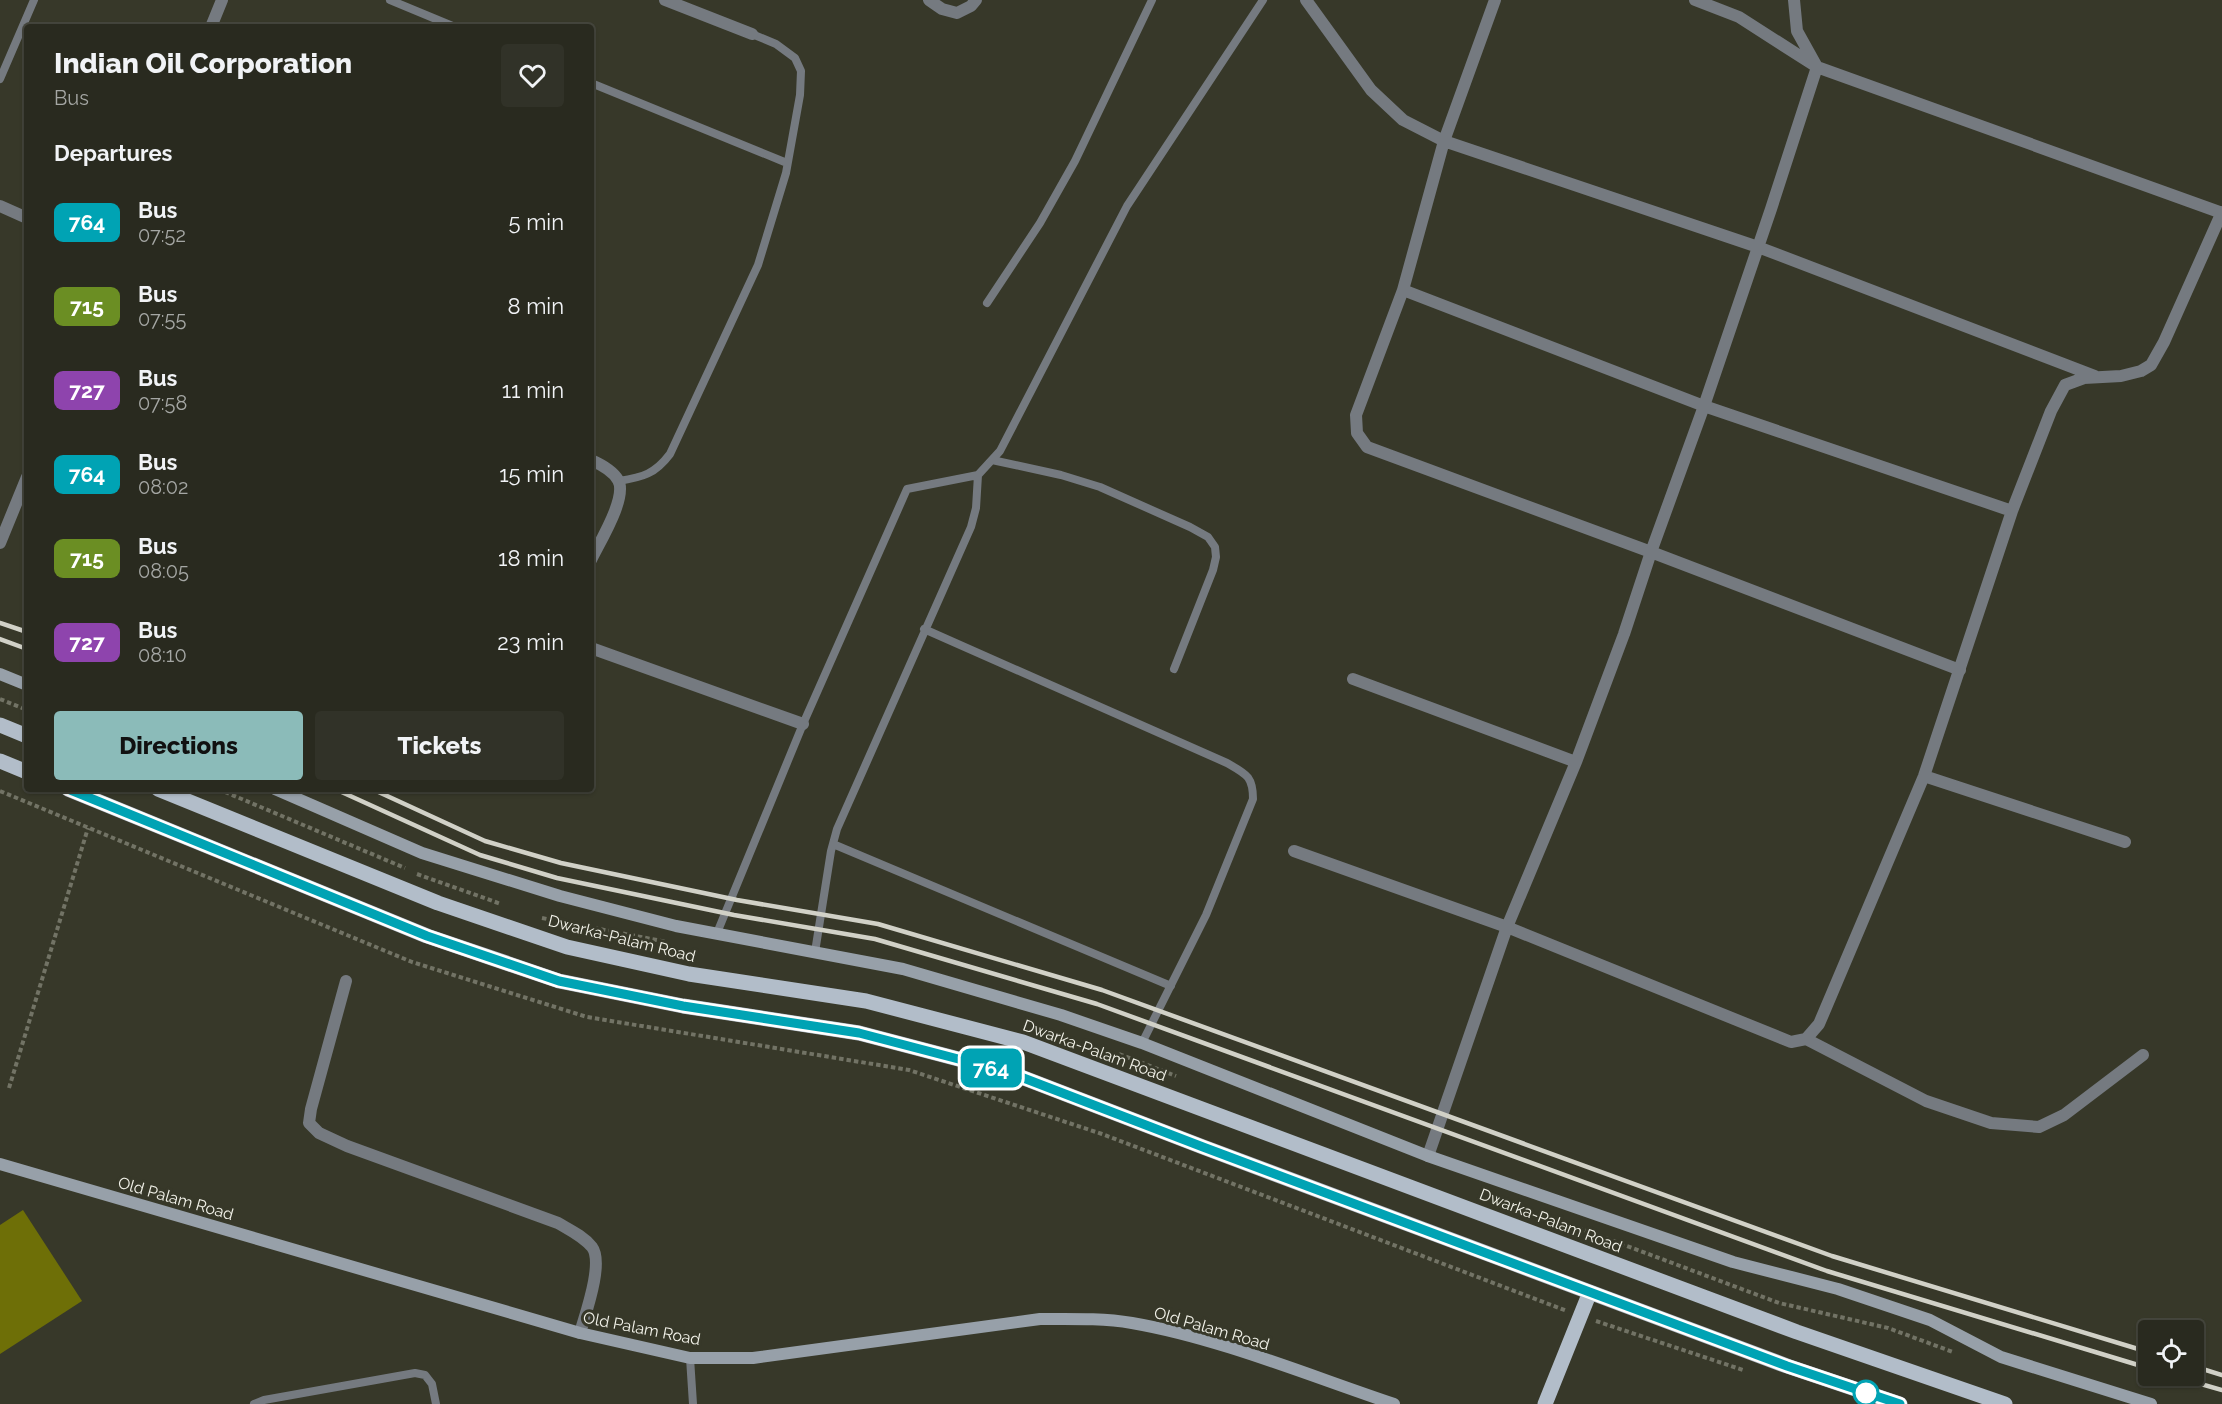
<!DOCTYPE html>
<style>
:root{--surface:#292a1f;--page:#313228;--text:#f1f3f6;--muted:#a5a7a4;--line:#45463d;--accent:#8bbbb9}
body{margin:0;font-family:Raleway,sans-serif;background:var(--page);color:var(--text);height:100vh;display:flex;flex-direction:column;font-size:22px;white-space:nowrap}
*{box-sizing:border-box;margin:0}
p{font-size:20px;color:var(--muted)}
.icon{flex:none;width:33px;height:33px;fill:none;stroke:currentColor;stroke-width:2;stroke-linecap:round;stroke-linejoin:round}
.map{position:relative;flex:1;overflow:hidden}
.side{position:absolute;left:24px;top:24px;width:570px;height:768px;display:flex;flex-direction:column;background:var(--surface);border-radius:6px;box-shadow:0 2px 4px #0004,0 0 0 2px var(--line)}
.side>*{flex:none}
.badge{padding:0 12px;border-radius:9px;font-size:21px;line-height:39px}
.controls{position:absolute;left:2138px;top:1320px;display:grid;gap:12px}
.controls a{display:grid;place-items:center;width:66px;height:66px;border-radius:6px;background:var(--surface);box-shadow:0 2px 4px #0004,0 0 0 2px var(--line);font-size:30px}
.map>.badge{position:absolute;translate:-50% -50%;box-shadow:0 0 0 3px #fff}
h2{padding:0 30px;font-size:22px;line-height:54px}
.round{display:grid;place-items:center;flex:none;width:63px;height:63px;border-radius:6px;background:var(--page)}
.headline{display:flex;align-items:center;justify-content:space-between;height:102px;padding:0 30px}
h1{font-size:28px;font-weight:800;line-height:45px}
.primary-button{display:flex;gap:12px;margin-top:auto;padding:12px 30px}
.primary-button a{flex:1;height:69px;border-radius:6px;background:var(--accent);color:#111;font-size:24px;font-weight:800;line-height:69px;text-align:center}
.primary-button a+a{background:var(--page);color:var(--text)}
ul{padding:0;list-style:none}
li{display:flex;align-items:center;gap:18px;height:84px;padding:0 30px}
li div{flex:1}
li b{display:block;font-size:22px}
li em{font-style:normal}
li .badge{min-width:66px;font-weight:700;text-align:center}
.map>svg:first-child{display:block}
</style>
<div class="map">
<svg width="2222" height="1404" viewBox="0 0 2222 1404">
<rect width="100%" height="100%" fill="#373829"/>
<path fill="#6e6f07" d="M23 1210 82 1301 0 1354V1225Z"/>
<g fill="none" stroke-linecap="round" stroke-linejoin="round">
<path stroke="#727365" stroke-width="4" stroke-dasharray="4.5 3" stroke-linecap="butt" d="M0 699 27 710
M218 789 405 868
M0 791 412 962 587 1017 909 1070 1102 1134 1567 1311
M417 874 501 904
M542 918 667 942
M1119 1054 1176 1076
M9 1088 88 828
M1571 1225 1779 1303 1888 1328 1953 1352
M1596 1321 1743 1370"/>
<path stroke="#757a80" stroke-width="8" d="M390 0 455 27
M0 79 34 0
M591 83 787 163
M987 303 1040 223 1075 161 1152 0
M992 460 1061 475 1100 487 1190 527 1208 537 1215 547 1216 557 1213 570 1174 669
M619 481C643 477 655 474 670 454L758 265 786 173 800 95 801 71 795 58 776 44 752 34
M924 629 1227 763C1246 774 1253 776 1253 799L1206 915 1142 1043
M833 844 1171 986
M717 933 803 724 907 489 978 475 1000 451 1127 206 1263 0
M815 952 831 851 837 829 971 527 976 508 978 475
M690 1358 693 1404
M254 1404 264 1400 415 1373 425 1375 432 1384 436 1404"/>
<path stroke="#757a80" stroke-width="12" d="M665 0 752 34
M929 0 942 9 957 13 971 6 976 0
M1306 0 1371 90 1403 120 1444 141 1758 247 2095 376
M1495 0 1444 141 1403 290 1356 415 1357 433 1367 447 1651 552 1960 670
M1695 0 1739 17 1817 67 2222 213
M211 27 222 0
M0 206 27 218
M1403 290 1704 406 2012 511
M591 460C600 464 613 471 618 480 628 497 599 543 591 560
M0 543 27 477
M591 648 803 724
M1353 679 1576 762
M1924 776 2125 842
M1294 851 1507 927 1576 762 1624 634 1651 552 1704 406 1771 209 1817 67 1797 31 1794 0
M346 981 311 1109 309 1123 319 1133 347 1146 558 1223C570 1230 583 1236 592 1247 604 1263 585 1315 580 1333
M1806 1039 1926 1101 1991 1123 2039 1127 2064 1115 2143 1055
M1428 1156 1507 927 1791 1042 1806 1039 1819 1024 1924 776 2012 511 2051 411 2065 385 2084 378 2121 376 2141 371 2151 365 2164 342 2222 212"/>
<path stroke="#97a0a9" stroke-width="12" d="M0 674 27 685
M275 789 422 853 560 896 676 926 903 969 1061 1015 1142 1043 1428 1156 1733 1262 1838 1289 1930 1320 2001 1357 2151 1404
M0 1164 580 1333 690 1358H753L1040 1319C1071 1319 1102 1318 1132 1323 1219 1338 1310 1376 1394 1404"/>
<path stroke="#b2bdc9" stroke-width="15" d="M0 725 27 736
M0 761 27 772
M68 789 427 936 559 981 683 1006 859 1033 1008 1072 1203 1147 1787 1366 1900 1404
M158 789 438 903 567 947 689 974 866 1001 1023 1042 1797 1332 2005 1404
M1545 1404 1590 1292"/>
<path stroke="#d1d1c7" stroke-width="4.5" d="M0 623 27 632
M0 639 27 649
M335 789 480 855 557 878 734 915 875 939 1097 1004 1827 1271 2148 1368
M372 789 485 841 561 863 737 900 878 924 1102 990 1832 1256 2148 1352
M2193 1366 2222 1375
M2173 1376 2222 1390"/>
</g>
<g fill="none" stroke-linecap="round" stroke-linejoin="round">
<g stroke="#fff" stroke-width="14">
<path id="line" d="M68 789 427 936 559 981 683 1006 859 1033 1008 1072 1203 1147 1787 1366 1900 1404"/>
</g>
<use href="#line" stroke="#00a3b4" stroke-width="9"/>
</g>
<circle fill="#fff" stroke="#00a3b4" stroke-width="3" cx="1866" cy="1393" r="12"/>
<g text-anchor="middle" stroke-width="6" stroke-linejoin="round" paint-order="stroke">
<g font-size="16" fill="#f4f4eb" stroke="#373829">
<text transform="translate(622 938) rotate(14)" y="6">Dwarka-Palam Road</text>
<text transform="translate(1095 1050) rotate(20)" y="6">Dwarka-Palam Road</text>
<text transform="translate(176 1198) rotate(16)" y="6">Old Palam Road</text>
<text transform="translate(1551 1220) rotate(21)" y="6">Dwarka-Palam Road</text>
<text transform="translate(642 1328) rotate(11)" y="6">Old Palam Road</text>
<text transform="translate(1212 1328) rotate(16)" y="6">Old Palam Road</text>
</g>
</g>
</svg>
<div class="controls">
<a><svg class="icon" aria-label="locate" viewBox="0 0 24 24"><circle cx="12" cy="12" r="6"/><path d="M12 2v4M12 18v4M2 12h4M18 12h4"/></svg></a>
</div>
<b class="badge" style="left:991px;top:1068px;background:#00a3b4;color:#fff">764</b>
<section class="side">
<div class="headline"><div><h1>Indian Oil Corporation</h1><p>Bus</p></div><a class="round"><svg class="icon" aria-label="heart" viewBox="0 0 24 24"><path d="M12 20l-8-8c-3-5 5-10 8-4 3-6 11-1 8 4z"/></svg></a></div>
<h2>Departures</h2>
<ul>
<li><span class="badge" style="background:#00a3b4;color:#fff">764</span><div><b>Bus</b><p>07:52</p></div><em>5 min</em></li>
<li><span class="badge" style="background:#6b8e23;color:#fff">715</span><div><b>Bus</b><p>07:55</p></div><em>8 min</em></li>
<li><span class="badge" style="background:#8e44ad;color:#fff">727</span><div><b>Bus</b><p>07:58</p></div><em>11 min</em></li>
<li><span class="badge" style="background:#00a3b4;color:#fff">764</span><div><b>Bus</b><p>08:02</p></div><em>15 min</em></li>
<li><span class="badge" style="background:#6b8e23;color:#fff">715</span><div><b>Bus</b><p>08:05</p></div><em>18 min</em></li>
<li><span class="badge" style="background:#8e44ad;color:#fff">727</span><div><b>Bus</b><p>08:10</p></div><em>23 min</em></li>
</ul>
<div class="primary-button"><a>Directions</a><a>Tickets</a></div>
</section>
</div>
